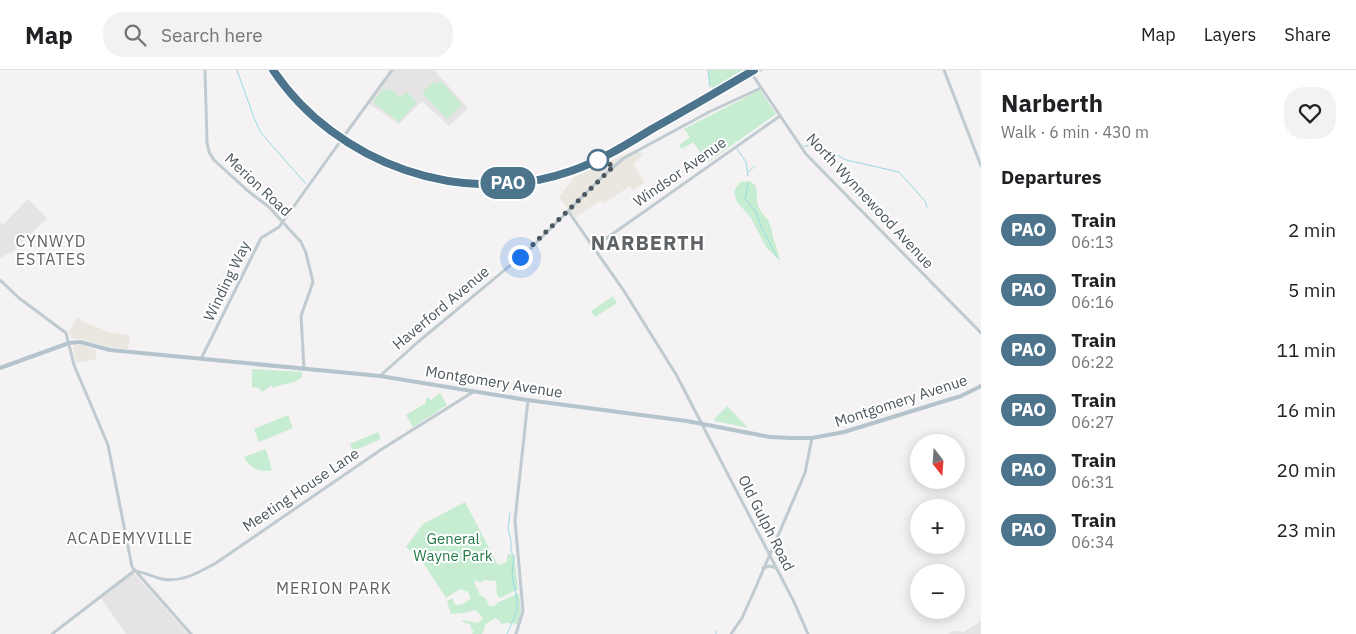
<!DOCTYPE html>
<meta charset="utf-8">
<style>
:root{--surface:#fff;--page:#f2f2f2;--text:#202124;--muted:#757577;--line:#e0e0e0}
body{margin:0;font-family:"IBM Plex Sans",sans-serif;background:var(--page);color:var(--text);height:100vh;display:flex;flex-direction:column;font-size:19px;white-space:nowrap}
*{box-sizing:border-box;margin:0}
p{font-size:16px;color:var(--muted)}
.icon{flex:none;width:28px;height:28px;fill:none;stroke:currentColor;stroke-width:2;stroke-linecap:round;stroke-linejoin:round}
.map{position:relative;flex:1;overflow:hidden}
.side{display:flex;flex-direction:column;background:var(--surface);width:375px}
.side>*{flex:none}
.badge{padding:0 10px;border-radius:16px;font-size:18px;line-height:32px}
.needle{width:32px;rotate:163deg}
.controls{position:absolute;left:910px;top:364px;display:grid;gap:10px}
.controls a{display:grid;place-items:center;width:55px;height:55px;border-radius:50%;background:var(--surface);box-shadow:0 2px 12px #0003;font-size:25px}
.you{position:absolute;width:25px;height:25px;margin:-12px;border:4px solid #fff;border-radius:50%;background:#1a73e8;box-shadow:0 0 0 8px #1a73e833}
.map>.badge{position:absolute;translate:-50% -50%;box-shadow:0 0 0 2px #fff}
h2{padding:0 20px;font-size:19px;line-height:45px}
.round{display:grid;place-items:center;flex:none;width:52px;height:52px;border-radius:20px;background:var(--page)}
.overview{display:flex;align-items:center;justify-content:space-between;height:85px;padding:0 20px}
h1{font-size:24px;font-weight:800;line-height:38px}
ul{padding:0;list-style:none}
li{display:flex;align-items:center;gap:15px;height:60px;padding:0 20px}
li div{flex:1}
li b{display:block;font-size:19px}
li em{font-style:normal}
li .badge{min-width:55px;font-weight:700;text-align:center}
header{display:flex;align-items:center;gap:30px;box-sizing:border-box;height:70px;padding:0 25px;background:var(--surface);border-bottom:1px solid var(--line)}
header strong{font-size:24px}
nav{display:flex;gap:28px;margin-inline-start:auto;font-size:18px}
.search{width:350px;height:45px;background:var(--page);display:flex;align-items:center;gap:12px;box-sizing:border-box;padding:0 18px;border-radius:20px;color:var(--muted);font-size:19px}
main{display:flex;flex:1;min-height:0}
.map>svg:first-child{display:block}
</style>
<header>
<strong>Map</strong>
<div class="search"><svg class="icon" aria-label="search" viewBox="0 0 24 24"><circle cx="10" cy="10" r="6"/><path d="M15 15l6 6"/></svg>Search here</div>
<nav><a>Map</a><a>Layers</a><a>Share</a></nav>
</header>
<main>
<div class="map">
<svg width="981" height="564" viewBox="0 0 981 564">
<rect width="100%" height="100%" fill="#f4f2f2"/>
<path fill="#e9e7e0" d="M638 79 643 85 633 94 644 112 633 121 630 116 605 133 599 131 575 148 559 127 574 107Z
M77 247 87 254 105 260V262L130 265 128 279 109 277 81 269H72L69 262Z
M75 275H82L96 280V289L76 293 73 277Z"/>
<path fill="#e5e3e3" d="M393 0H434L468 38 449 56 422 31 399 54 368 33Z
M28 129 47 148 15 180 0 188V153L3 155Z
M133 502 188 564H126L101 528Z
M981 551V564H948L954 561 964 562Z"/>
<path fill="#c6ecd2" d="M709 0H749L713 20 709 12Z
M440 10 462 35 447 49 422 23 433 12 436 14Z
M383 19 388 21 391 19 400 28 407 22 417 32 399 52 373 32Z
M760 20 776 44 708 92 693 72 682 79 679 75 690 67 684 59Z
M749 111C762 117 754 128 759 138 761 143 765 146 768 150 772 157 772 166 775 173 777 180 779 184 780 191L766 177 751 148 737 132 734 121 740 112Z
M613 226 617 233 595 247 591 241Z
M252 299 302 302V307C291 316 285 312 273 318L272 315 262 322 259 318 252 317Z
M440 323 447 335 413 357 406 345 426 333V329L428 327 431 330Z
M727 336 748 358 715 351 714 349Z
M288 345 293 358 259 372 254 359Z
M378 362 381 369 353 381 350 374Z
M266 379 272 400C261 403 251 399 245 389L244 387Z
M465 432 498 495 506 493 508 484 514 485 518 519 500 528 497 525 496 511 484 510 480 513 477 510 474 512 480 525 486 529 489 536H495L497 533 519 523 521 541 518 554 507 553 501 554 500 551 495 548 486 554 482 564H472L474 562 472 560 470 554 463 552 462 550 478 553 483 548 475 540 463 543 451 544 447 531 453 528 454 534C462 536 465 533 471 528L468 522 460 519 446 528 424 494 406 477 423 454Z"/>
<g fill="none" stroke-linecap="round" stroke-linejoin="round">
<path stroke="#98dae4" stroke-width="1" d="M237 0 254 48 261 63 306 114
M708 0 710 17
M804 76 822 75
M737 79 746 92 748 106
M832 82 846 90 899 102 925 131 927 137
M748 102 755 96
M748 113 745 129 756 142 760 154 777 187
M716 561V564
M507 564 517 541V529L512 505 514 487 511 481V470L508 459 510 443"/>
<path stroke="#cacbcd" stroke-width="3" stroke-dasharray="3 1.5" stroke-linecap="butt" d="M750 0 754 7"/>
<path stroke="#c0cad1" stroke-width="3" d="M205 0 207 72 209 82 214 90 248 121 269 137 301 172 306 183 313 212 301 246 304 299
M944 0 981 96
M754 7 806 84 981 263
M344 66 392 0
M568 141 624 221 677 306 794 532 808 564
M594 177 780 46
M0 210 19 228 66 263 74 295 108 375 132 497 191 564
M201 289 261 168 279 157 337 76
M380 306 418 272 530 179 602 107 624 88 709 42 761 18
M763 498 770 496 776 498
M135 501C144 502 153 507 162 509 182 513 199 502 216 493L382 379 473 322
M52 564 134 501
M516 564 523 541 515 450 528 330
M731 564 742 548 755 519 805 403 812 368"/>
<path stroke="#b5c3cd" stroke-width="4" d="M0 298 69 273 80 272 110 280 380 306 527 330 687 351 770 367 791 368H812L844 362 961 326 981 316"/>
<path stroke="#b5b8bb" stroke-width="1" d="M268 0C343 113 493 151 613 87L762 0"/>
<path stroke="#c0cad1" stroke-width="3" d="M337 76 344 66"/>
</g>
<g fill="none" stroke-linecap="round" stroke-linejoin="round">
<g stroke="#fff" stroke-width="11">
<path id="line" d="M273 0C336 94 463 139 571 101 600 91 626 75 652 59 686 40 720 20 754 0"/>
</g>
<use href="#line" stroke="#4c748c" stroke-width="8"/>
<path stroke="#4b565e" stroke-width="5" stroke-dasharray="0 9" d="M520 187 614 96 598 90"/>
</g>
<circle fill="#fff" stroke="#4c748c" stroke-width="2.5" cx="598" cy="90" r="10"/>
<g text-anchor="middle" stroke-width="4" stroke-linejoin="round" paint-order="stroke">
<g font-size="15" fill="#4b565e" stroke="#fff">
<text transform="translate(680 102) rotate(-35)" y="5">Windsor Avenue</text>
<text transform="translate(258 115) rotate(43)" y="5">Merion Road</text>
<text transform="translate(870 131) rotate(47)" y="5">North Wynnewood Avenue</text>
<text transform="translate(227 211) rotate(-64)" y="5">Winding Way</text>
<text transform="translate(441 238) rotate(-40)" y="5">Haverford Avenue</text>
<text transform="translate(494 312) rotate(9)" y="5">Montgomery Avenue</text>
<text transform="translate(901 331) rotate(-18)" y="5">Montgomery Avenue</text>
<text transform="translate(301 420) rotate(-34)" y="5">Meeting House Lane</text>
<text transform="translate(766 453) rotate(63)" y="5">Old Gulph Road</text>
</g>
<g font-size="15" fill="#227947" stroke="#fff">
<text x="453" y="474">General<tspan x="453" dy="17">Wayne Park</tspan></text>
</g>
<g font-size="16" letter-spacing="1" fill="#5f6366" stroke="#fff">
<text x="51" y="177">CYNWYD<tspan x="51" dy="18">ESTATES</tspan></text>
<text x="130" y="474">ACADEMYVILLE</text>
<text x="334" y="524">MERION PARK</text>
</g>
<g font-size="20" font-weight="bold" letter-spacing="1" fill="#5f6366" stroke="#fff">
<text x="648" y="180">NARBERTH</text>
</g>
</g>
</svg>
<div class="controls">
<a><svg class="needle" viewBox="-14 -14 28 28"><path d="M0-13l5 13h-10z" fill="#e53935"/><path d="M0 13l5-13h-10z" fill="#757577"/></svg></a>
<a>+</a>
<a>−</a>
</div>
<div class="you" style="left:520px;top:187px"></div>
<b class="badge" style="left:508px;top:113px;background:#4c748c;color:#fff">PAO</b>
</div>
<section class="side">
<div class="overview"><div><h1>Narberth</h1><p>Walk · 6 min · 430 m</p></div><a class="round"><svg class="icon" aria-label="heart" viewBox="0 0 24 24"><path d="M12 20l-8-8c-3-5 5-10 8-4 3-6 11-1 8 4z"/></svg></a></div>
<h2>Departures</h2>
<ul>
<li><span class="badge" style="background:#4c748c;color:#fff">PAO</span><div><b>Train</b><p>06:13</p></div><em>2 min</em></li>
<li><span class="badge" style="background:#4c748c;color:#fff">PAO</span><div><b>Train</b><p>06:16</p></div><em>5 min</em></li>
<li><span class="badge" style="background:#4c748c;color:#fff">PAO</span><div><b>Train</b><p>06:22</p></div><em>11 min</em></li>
<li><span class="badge" style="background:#4c748c;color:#fff">PAO</span><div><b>Train</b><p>06:27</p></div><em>16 min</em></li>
<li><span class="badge" style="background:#4c748c;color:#fff">PAO</span><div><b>Train</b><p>06:31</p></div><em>20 min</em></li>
<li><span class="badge" style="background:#4c748c;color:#fff">PAO</span><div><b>Train</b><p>06:34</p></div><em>23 min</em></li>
</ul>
</section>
</main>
